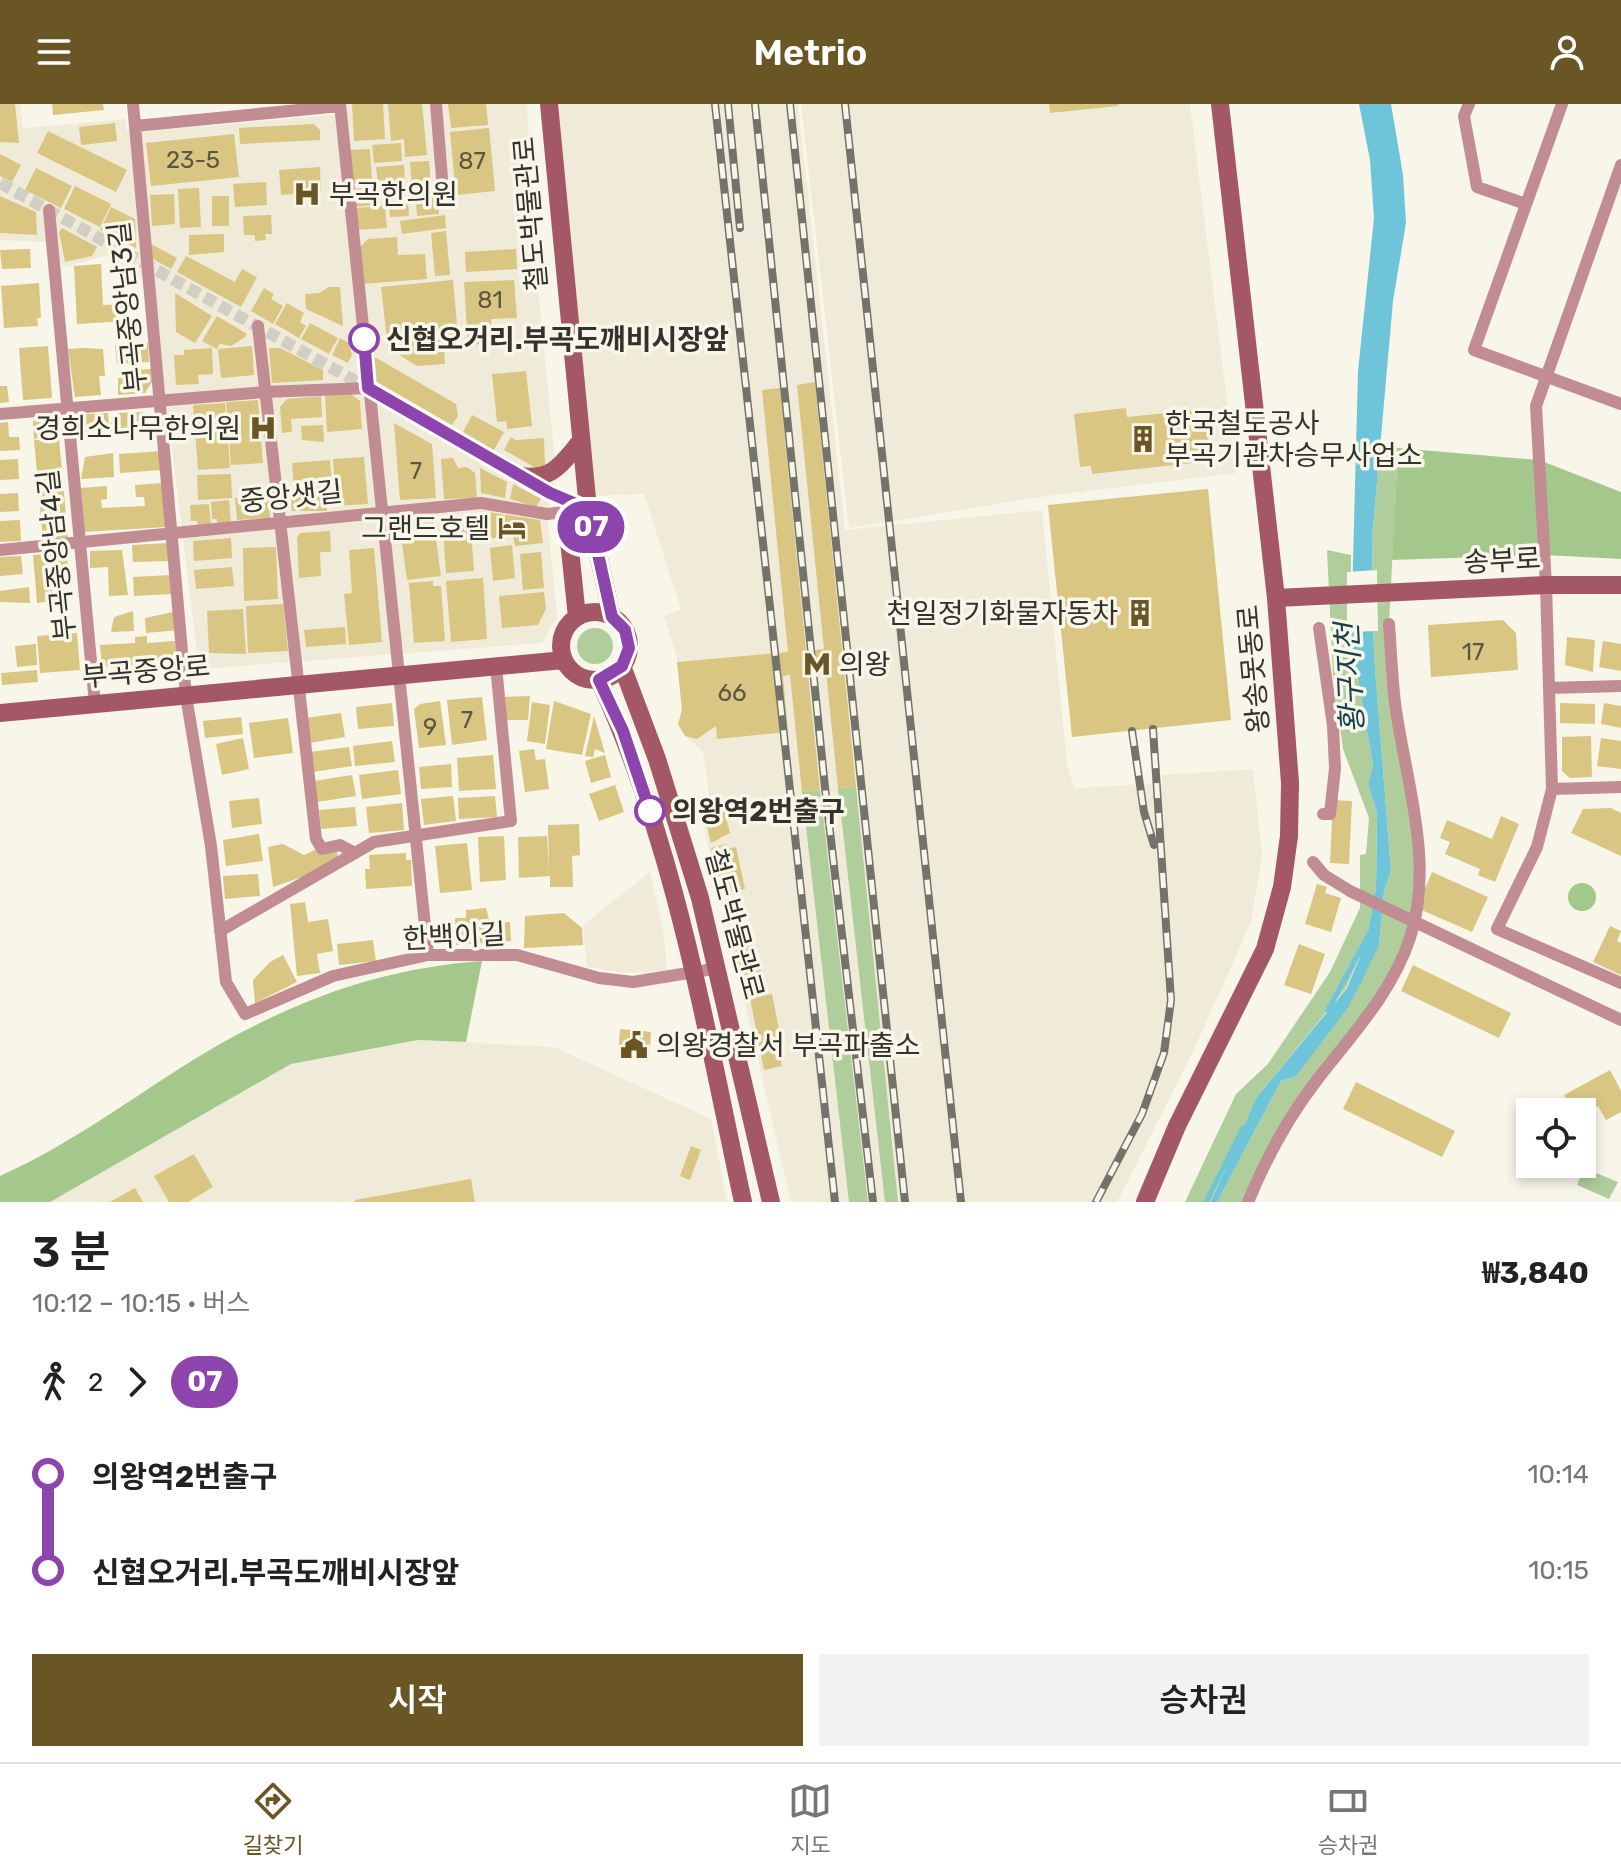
<!DOCTYPE html>
<html lang="ko">
<meta charset="utf-8">
<style>
:root{--surface:#fff;--page:#f2f2f2;--text:#222;--muted:#767676;--line:#e0e0e0;--accent:#695624}
body{margin:0;font-family:Rubik,"Noto Sans KR",sans-serif;background:var(--page);color:var(--text);height:100vh;display:flex;flex-direction:column;font-size:30px;white-space:nowrap}
*{box-sizing:border-box;margin:0}
p{font-size:26px;color:var(--muted)}
.icon{flex:none;width:44px;height:44px;fill:none;stroke:currentColor;stroke-width:2;stroke-linecap:round;stroke-linejoin:round}
.map{position:relative;height:1098px;overflow:hidden}
.sheet{display:flex;flex-direction:column;background:var(--surface);flex:1}
.sheet>*{flex:none}
.badge{padding:0 16px;border-radius:26px;font-size:28px;line-height:52px}
.tools{position:absolute;left:1516px;top:994px;display:grid;gap:16px}
.tools a{display:grid;place-items:center;width:80px;height:80px;border-radius:0px;background:var(--surface);box-shadow:0 4px 12px #0003;font-size:40px}
.map>.badge{position:absolute;translate:-50% -50%;box-shadow:0 0 0 4px #fff}
.legs{display:flex;align-items:center;gap:12px;height:88px;padding:0 32px;font-size:26px}
.legs p{margin-inline-start:auto}
.summary{display:flex;align-items:center;justify-content:space-between;height:136px;padding:0 32px}
h1{font-size:44px;font-weight:600;line-height:60px}
.action{display:flex;gap:16px;margin-top:auto;padding:16px 32px}
.action a{flex:1;height:92px;border-radius:0px;background:var(--accent);color:#fff;font-size:32px;font-weight:600;line-height:92px;text-align:center}
.action a+a{background:var(--page);color:var(--text)}
ul{padding:0 32px;list-style:none}
li{display:flex;align-items:center;gap:28px;height:96px;font-size:30px}
li i{display:grid;place-items:center;width:12px;height:100%;margin:0 10px;background:currentColor}
li i::after{content:'';width:20px;height:20px;margin:-10px;border:6px solid;border-radius:50%;background:var(--surface)}
li p{margin-inline-start:auto}
li:first-child i{background:linear-gradient(#0000 50%,currentColor 0)}
li:last-child i{background:linear-gradient(currentColor 50%,#0000 0)}
header{display:flex;justify-content:space-between;align-items:center;height:104px;padding:0 32px;background:var(--accent);color:#fff;font-size:36px;font-weight:600}
.tabs{display:flex;justify-content:space-around;align-items:center;height:112px;border-top:2px solid var(--line);background:var(--surface);font-size:22px;color:var(--muted)}
.tabs a{display:grid;justify-items:center;gap:4px}
.tabs .selected{color:var(--accent)}
.map>svg:first-child{display:block}
</style>
<header><svg class="icon" aria-label="menu" viewBox="0 0 24 24"><path d="M4 6h16M4 12h16M4 18h16"/></svg>Metrio<svg class="icon" aria-label="person" viewBox="0 0 24 24"><circle cx="12" cy="8" r="4"/><path d="M4 21q1-7 8-7t8 7"/></svg></header>
<div class="map">
<svg width="1621" height="1098" viewBox="0 0 1621 1098">
<rect width="100%" height="100%" fill="#f8f5e9"/>
<path fill="#f0ebd8" d="M0 0H20L23 24 125 15 127 27 140 28 344 10V0H527L533 136 556 368 547 410 557 513 542 539 199 565 165 288 145 182 140 170 105 152 64 163 46 138 0 136Z
M558 0H798L845 426 1042 406 1067 660 1074 684 1162 679V671L1253 665 1262 751 1251 818 1191 952 1117 1098H791L697 694 709 691 703 648 685 632 677 554 664 512 681 505 644 390 593 392Z
M801 0H1190L1236 369 1054 391 849 424Z
M650 768 663 823 667 867 626 869 587 863 583 821Z
M418 936 554 943 711 1015 727 1098H50L291 960Z"/>
<path fill="#b0cd9c" d="M1380 342 1398 344 1389 520 1416 720 1413 819 1389 878 1314 979 1249 1098H1217L1281 977 1296 972 1379 841 1384 788 1391 767 1374 551 1372 435Z
M1327 446 1351 451V534L1373 661 1368 680 1377 709 1376 784 1366 838 1346 884 1256 994 1211 1098H1185L1236 990 1268 960 1330 868 1360 804V751L1366 750 1369 714 1343 645 1333 571Z
M577 542a18 18 0 1 1 36 0a18 18 0 1 1-36 0Z
M856 683 898 1098H885L838 684Z
M820 686 868 1098H849L802 688Z
M1584 1064 1618 1078 1609 1095 1577 1081Z"/>
<path fill="#a4c78c" d="M1398 344 1539 356 1621 388V455L1545 451 1392 456Z
M1568 793a14 14 0 1 1 28 0a14 14 0 1 1-28 0Z
M482 857 466 938 418 936 291 960 50 1098H0V1072C86 1034 157 973 240 929 321 887 392 864 482 857Z"/>
<path fill="#6ec5da" d="M1359 0H1391L1403 71 1406 119 1393 197 1372 435 1374 551 1391 767 1384 788 1379 841 1362 877 1347 905 1296 972 1281 977 1217 1098H1211L1256 994 1347 884 1366 838 1376 784 1377 709 1368 680 1373 661 1351 534 1358 267 1374 114 1370 56Z"/>
<path fill="#f8f5e9" d="M1377 466 1378 527 1347 528V468Z"/>
<g fill="none" stroke-linecap="round" stroke-linejoin="round">
<path stroke="#6ec5da" stroke-width="5" d="M1328 906 1369 830
M1206 1098 1243 1024"/>
</g>
<path fill="#d8c682" d="M0 0H15L19 39 0 38Z
M52 0H103L104 6 53 11Z
M352 0H383L385 35 354 37Z
M388 0H422L427 51 405 53 404 35 391 37Z
M448 0H486L488 21 451 24Z
M1049 0H1118V2L1050 9Z
M115 19 117 37 81 41 79 23Z
M314 20 320 26V36L240 40 239 24Z
M489 24 495 87 456 91 450 28Z
M48 27 127 66 116 88 37 49Z
M234 30 239 73 151 82 146 39Z
M401 39 402 57 374 59 372 41Z
M370 45 372 78 351 80 349 46Z
M0 50 21 61 12 78 0 72Z
M429 57 431 82 412 83 410 58Z
M404 61 405 78 378 80 376 63Z
M320 63 321 88 281 91 279 66Z
M36 64 72 82 61 104 25 86Z
M266 78 267 101 235 103 233 80Z
M75 82 111 100 100 123 64 105Z
M374 83 375 101 354 103 352 85Z
M437 83 439 110 417 112 415 85Z
M199 84 201 123 180 124 178 85Z
M174 90 175 120 152 122 150 91Z
M0 92 36 108 37 131 0 129Z
M212 92H229V122H212Z
M408 95 409 112 390 113 389 97Z
M385 102 387 124 355 126 354 104Z
M111 103 135 115 136 144 100 126Z
M271 111 272 130H265L266 136 255 137V131H244L243 112Z
M445 111 446 124 402 130 400 117Z
M62 124 97 143 92 152 65 158 59 128Z
M446 127 450 171 435 172 431 129Z
M224 130V148L189 151V131Z
M397 133 398 151 425 150 427 175 361 180 358 145 368 135Z
M151 140 177 154 171 165 151 154Z
M30 145 31 164 2 165 0 146Z
M516 145 517 165 466 168 465 148Z
M186 152 235 178 242 165 257 173 241 203 177 168Z
M101 160 103 201 125 200 126 217 77 220 74 162Z
M453 176 459 243 444 245 445 260 417 262 388 244 381 183Z
M514 176 517 214 491 215 493 239 468 241 464 178Z
M39 179 41 214H37L38 222 4 224 1 182Z
M329 183H340L343 222 306 205 305 190 319 189Z
M264 184 274 190 271 195 283 202 273 220 251 207Z
M175 189 212 212 195 239 176 228Z
M287 199 304 209 300 218 306 222 299 234 275 220Z
M217 212 247 230 245 233 231 242 220 240 217 245 202 237Z
M310 219 338 234 329 250 301 235Z
M340 234 349 239 352 251 348 259 332 251Z
M148 239 149 258 117 260 115 241Z
M48 242 52 294 23 296 19 244Z
M252 242 254 271 221 274 218 245Z
M83 244 103 245 105 272H99L101 291 75 293 68 245Z
M212 244 213 270 198 271 199 280 176 281 174 251H184V246Z
M269 244H280L323 266V276L272 279Z
M373 252 456 300 458 312 452 321 372 275 367 261Z
M151 265 152 278 145 289 118 291V274L136 273 135 266Z
M526 267 532 322 507 325 506 317 497 318 492 270Z
M815 278 856 683 838 684 826 568 808 570 820 686 802 688 790 571 783 572 788 628 717 635 716 622 697 635 685 632 678 620 682 606 677 558 788 548 762 286 780 284 806 547 824 545 797 281Z
M0 282H7L9 298 0 299Z
M348 288 360 297 362 325 327 328 325 290Z
M321 292 322 313 291 315 292 328 282 329 280 303 287 295Z
M258 296 263 359 231 361 226 298Z
M225 299 230 364 198 366 193 301Z
M1126 304 1127 313 1205 305 1211 357 1092 370 1091 362 1080 363 1074 310Z
M144 308 153 315 154 330 111 332 110 320 119 309Z
M108 309 110 332 76 334 75 320 84 310Z
M472 311 504 328 494 346 463 328Z
M56 312 57 330 34 335 33 317Z
M8 318 9 333H19L20 346 0 347V319Z
M394 319 432 340 436 394 400 396Z
M323 321 324 338 302 336 301 322Z
M511 333 516 336 544 334 545 360 541 367 504 346Z
M59 334 68 434 43 436 34 336Z
M161 347 162 366 120 369 119 350Z
M113 349 114 373 81 375 85 353Z
M364 353 368 400 336 402 333 355Z
M453 354 458 364 467 363 475 369 477 394 444 395 441 355Z
M18 355 19 375 0 376V356Z
M330 356 332 382 294 385 292 359Z
M480 364 507 378 505 394 481 389Z
M231 370 232 394 198 396 197 371Z
M162 379 166 423 83 428 81 384 107 382V395L101 396 102 404 145 402 144 393H136L135 381Z
M513 380 541 395 536 403 510 395Z
M1208 385 1231 616 1072 633 1048 401Z
M18 389 19 407 0 408V390Z
M325 390 327 407H292L291 393Z
M269 392 270 414 237 416 235 394Z
M229 396 231 420H217V415H212L211 398Z
M209 400 211 422 198 423 197 417H191L190 401Z
M481 407 540 416 543 439 515 442 513 432 484 435Z
M470 412 474 467 446 469 442 414Z
M433 413 441 472 407 476 399 418Z
M20 416 21 437 0 438V417Z
M330 427 331 448H320L321 472 299 474 297 434 300 429Z
M231 434 232 454 194 457 193 437Z
M169 439 170 457 133 458 132 441Z
M512 441 515 474 493 477 490 444Z
M276 443 278 495 244 497 243 444Z
M374 444 382 538 349 541 344 490 352 489 349 446Z
M122 446 128 491 109 492 108 463 90 464V447Z
M541 448 544 484 523 486 520 450Z
M67 449 68 467 51 468 54 497 37 499 33 451Z
M21 452 23 470 0 472V453Z
M232 463 234 482 196 485 194 466Z
M171 471 172 490 134 492 133 473Z
M483 474 487 535 451 538 446 477Z
M433 477V482H441L445 537 414 539 409 479Z
M29 483 30 499 0 498V487Z
M544 488 546 505 538 521 502 524 499 492Z
M283 500 288 547 248 549 246 502Z
M243 505 246 550 209 549 207 507Z
M133 507 134 527 111 528 114 513Z
M178 507 179 526 146 529 145 514Z
M1503 516 1516 529 1518 566 1431 573 1428 521Z
M345 523 346 540 306 543 304 526Z
M77 529 80 566 40 569 37 532Z
M147 532V539L175 537 177 558 102 563 100 541 135 539V533Z
M1567 533 1595 536 1593 568 1565 561Z
M1603 537 1621 540V567L1599 563Z
M36 540 37 561 17 563 15 542Z
M37 566 38 578 2 581 1 569Z
M530 592 528 616H504L502 593Z
M482 593 487 636 452 641 447 596Z
M440 597 446 641 419 644 414 605 420 600Z
M554 597 591 610 582 651 546 645Z
M532 598 550 601 545 640 527 637Z
M392 599 394 622 358 625 356 603Z
M1560 599 1595 600V620L1560 619Z
M1604 599 1621 602V624L1601 620Z
M341 609 345 633 309 639 305 614Z
M594 612 605 649 595 645 593 653 585 652Z
M241 613 243 630 205 634 203 617Z
M288 614 293 649 254 654 249 619Z
M1591 632 1592 673 1570 674 1562 667V633Z
M243 634 249 665 222 671 216 640Z
M1601 634 1621 637V665L1597 662Z
M392 637 395 658 355 662 353 642Z
M349 643 352 662 313 668 310 648Z
M534 645 536 656 545 655 549 685 525 688 519 647Z
M493 651 496 685 459 687 457 654Z
M605 651 611 673 591 679 585 657Z
M451 660 452 683 421 685 419 663Z
M398 666 401 690 362 695 359 671Z
M352 671 356 692 317 698 314 677Z
M615 681 624 708 599 717 589 690Z
M453 692 456 717 424 721 421 695Z
M495 692 497 713 459 715 458 694Z
M259 694 262 720 232 724 229 697Z
M721 694 730 729 711 739 701 699Z
M1333 696 1352 697 1349 760 1330 759Z
M402 699 404 726 369 729 366 703Z
M355 703 357 722 321 725 319 706Z
M1611 704 1621 709V752L1571 729 1583 705Z
M1501 712 1519 720 1495 778 1478 771 1480 765 1445 750 1450 738 1440 734 1447 716 1492 735Z
M579 720 580 751 572 752 573 783H550V772L519 774 518 733 547 732 549 767 548 721Z
M259 730 263 757 226 762 223 736Z
M504 732 506 776 480 778 478 733Z
M467 739 472 786 440 789 435 742Z
M283 740 304 751 319 744 337 745 338 754 313 769 273 783 268 743Z
M727 740 728 745 736 743 745 785 721 790 711 744Z
M406 749V756H411L412 782 366 785 365 765H370L369 751Z
M1432 768 1488 793 1472 828 1417 804Z
M258 770 260 792 225 795 223 772Z
M1317 780 1327 783 1325 789 1341 794 1331 828 1305 820Z
M305 798 308 818 328 815 333 847 317 850 320 869 297 872 290 800Z
M486 804 490 819 510 818 511 837 456 841 455 814H466V806Z
M564 809 582 824 583 841 524 844 525 812Z
M1610 822 1621 827 1617 837 1621 839V871L1593 858Z
M751 833 765 882 745 887 734 837Z
M373 836 376 857 339 861 337 840Z
M1299 840 1325 850 1311 890 1284 881Z
M283 851 297 878 255 899 253 876 270 858Z
M1413 861 1511 909 1499 934 1401 887Z
M772 890 784 951 780 953 782 962 764 966 750 894Z
M620 925 651 928 649 957 618 955Z
M1610 966 1621 987V1008L1606 1016 1598 1002 1582 1011V1008H1574L1564 991Z
M1356 978 1455 1027 1442 1053 1343 1005Z
M691 1042 701 1046 690 1076 680 1072Z
M194 1050 213 1083 188 1098H169L154 1072Z
M471 1075 475 1098H355V1096Z
M135 1084 143 1098H110Z"/>
<g fill="none" stroke-linecap="round" stroke-linejoin="round">
<path stroke="#d1cec3" stroke-width="12" stroke-dasharray="12 6" stroke-linecap="butt" d="M0 79 368 284"/>
<path stroke="#c28c93" stroke-width="12" d="M133 0 186 592 211 742 226 878 245 910 333 872 428 851H517L599 874 633 878 719 864
M340 0 428 851
M436 0 442 74
M1469 0 1464 12 1477 83 1526 100
M1562 0 1474 246 1621 300
M135 22 340 2
M1621 61 1536 302 1546 481 1552 685 1621 683
M49 106 95 600
M258 222 316 735 322 745 340 741 355 749
M368 284 477 348 585 404
M0 310 264 288 368 284
M0 446 481 399 547 410 588 405
M1319 524 1333 622 1335 664 1330 710H1323
M1549 584 1621 582
M1552 685 1537 743 1497 825 1621 879
M1313 758 1324 771 1350 787 1621 916
M220 827 374 738 511 717 496 562
M1248 1098C1265 1057 1289 1012 1317 976 1351 932 1392 889 1410 834 1435 758 1405 675 1395 599 1392 573 1391 547 1389 520"/>
<path stroke="#a45865" stroke-width="18" d="M549 0 588 405 612 513
M520 372C553 377 562 359 581 337
M1276 494 1546 481H1621
M561 542a34 34 0 1 1 68 0a34 34 0 1 1-68 0Z
M577 513 569 436 588 405
M622 562 657 655 700 794 771 1098
M599 576C675 740 705 922 743 1098
M0 609 564 556
M1145 1098 1177 1022 1265 845 1282 783 1289 732 1290 679 1276 494 1220 0"/>
<g stroke="#74736b" stroke-width="8">
<path id="rail" d="M715 0 835 1098
M728 0 740 124
M755 0 826 693 873 1098
M790 0 905 1098
M845 0 961 1098
M1132 627 1144 708 1154 741
M1096 1098 1142 1010 1164 949 1171 896 1153 625"/>
</g>
<use href="#rail" stroke="#f8f5e9" stroke-width="5" stroke-dasharray="15" stroke-linecap="butt"/>
</g>
<g fill="none" stroke-linecap="round" stroke-linejoin="round">
<g stroke="#fff" stroke-width="18">
<path id="line-1" d="M364 235 368 284 550 389 588 405 612 513 625 526 629 544 622 562 599 576 623 627 650 707"/>
</g>
<use href="#line-1" stroke="#8e44ad" stroke-width="12"/>
</g>
<defs>
<g id="hospital-bare" transform="scale(2.16)"><path d="M-5-5h3v3.5h4V-5h3V5h-3V1.5h-4V5h-3Z" fill="#695624" stroke="#f8f5e9" stroke-width="2.5" paint-order="stroke"/></g>
<g id="building-bare" transform="scale(2.16)"><path d="M-4-6H4V6H1V3H-1V6H-4ZM-2.5-4.3h1.7v1.8h-1.7ZM.8-4.3h1.7v1.8H.8ZM-2.5-1h1.7V.8h-1.7ZM.8-1h1.7V.8H.8Z" fill="#695624" stroke="#f8f5e9" stroke-width="2.5" paint-order="stroke"/></g>
<g id="hotel-bare" transform="scale(2.16)"><path d="M-6-4.5h1.5V1H6V5H4.5V3h-9V5H-6ZM-4 0a1.8 1.8 0 1 1 3.6 0ZM.5 0V-2.5h3Q6-2.5 6 0Z" fill="#695624" stroke="#f8f5e9" stroke-width="2.5" paint-order="stroke"/></g>
<g id="metro-bare" transform="scale(2.16)"><path d="M-5.5 5V-5H-3L0 0L3-5H5.5V5H3V-.5L0 4L-3-.5V5Z" fill="#695624" stroke="#f8f5e9" stroke-width="2.5" paint-order="stroke"/></g>
<g id="civic-bare" transform="scale(2.16)"><path d="M-.6-6.5H3V-4.5H.6V-3L4-1V1h2V6H-6V1h2V-1L-.6-3ZM-1.2 2.5V6h2.4V2.5Z" fill="#695624" stroke="#f8f5e9" stroke-width="2.5" paint-order="stroke"/></g>
</defs>
<g fill-rule="evenodd">
<use href="#hospital-bare" x="307" y="90"/>
<use href="#hospital-bare" x="263" y="324"/>
<use href="#building-bare" x="1143" y="335"/>
<use href="#hotel-bare" x="512" y="424"/>
<use href="#building-bare" x="1140" y="509"/>
<use href="#metro-bare" x="817" y="560"/>
<use href="#civic-bare" x="634" y="941"/>
</g>
<g fill="#fff" stroke="#8e44ad" stroke-width="4">
<circle cx="364" cy="235" r="14"/>
<circle cx="650" cy="707" r="14"/>
</g>
<g text-anchor="middle" stroke-width="7" stroke-linejoin="round" paint-order="stroke">
<g font-size="24" fill="#5c5742">
<text x="193" y="64">23-5</text>
<text x="472" y="65">87</text>
<text x="490" y="204">81</text>
<text x="416" y="375">7</text>
<text x="1473" y="556">17</text>
<text x="732" y="597">66</text>
<text x="467" y="624">7</text>
<text x="430" y="631">9</text>
</g>
<g font-size="28" fill="#33322d" stroke="#f8f5e9" text-anchor="start">
<text x="329" y="100">부곡한의원</text>
<text x="1165" y="329">한국철도공사<tspan x="1165" dy="32">부곡기관차승무사업소</tspan></text>
<text x="241" y="334" text-anchor="end">경희소나무한의원</text>
<text x="490" y="434" text-anchor="end">그랜드호텔</text>
<text x="1118" y="519" text-anchor="end">천일정기화물자동차</text>
<text x="839" y="570">의왕</text>
<text x="656" y="951">의왕경찰서 부곡파출소</text>
</g>
<g font-size="28" fill="#33322d" stroke="#f8f5e9">
<text transform="translate(530 110) rotate(-95)" y="10">철도박물관로</text>
<text transform="translate(127 203) rotate(-96)" y="10">부곡중앙남3길</text>
<text transform="translate(291 392) rotate(-6)" y="10">중앙샛길</text>
<text transform="translate(56 451) rotate(-96)" y="10">부곡중앙남4길</text>
<text transform="translate(1502 456) rotate(-3)" y="10">송부로</text>
<text transform="translate(1253 565) rotate(-95)" y="10">왕송못동로</text>
<text transform="translate(146 567) rotate(-5)" y="10">부곡중앙로</text>
<text transform="translate(735 820) rotate(75)" y="10">철도박물관로</text>
<text transform="translate(454 832) rotate(-3)" y="10">한백이길</text>
</g>
<g font-size="28" font-weight="bold" fill="#33322d" stroke="#f8f5e9" text-anchor="start">
<text x="386" y="245">신협오거리.부곡도깨비시장앞</text>
<text x="672" y="717">의왕역2번출구</text>
</g>
<g font-size="30" font-style="italic" fill="#174049" stroke="#f8f5e9">
<text transform="translate(1350 574) rotate(-93)" y="10">황구지천</text>
</g>
</g>
</svg>
<div class="tools">
<a><svg class="icon" aria-label="locate" viewBox="0 0 24 24"><circle cx="12" cy="12" r="6"/><path d="M12 2v4M12 18v4M2 12h4M18 12h4"/></svg></a>
</div>
<b class="badge" style="left:591px;top:423px;background:#8e44ad;color:#fff">07</b>
</div>
<section class="sheet">
<div class="summary"><div><h1>3 분</h1><p>10:12 – 10:15 · 버스</p></div><b>₩3,840</b></div>
<div class="legs"><svg class="icon" aria-label="walk" viewBox="0 0 24 24"><circle cx="13" cy="4" r="2"/><path d="M13 8l-2 6 4 7M11 14l-3 7M7 12l3-4h3l4 4"/></svg>2<svg class="icon" aria-label="forward" viewBox="0 0 24 24"><path d="M9 5l7 7-7 7"/></svg><b class="badge" style="background:#8e44ad;color:#fff">07</b></div>
<ul>
<li><i style="color:#8e44ad"></i><b>의왕역2번출구</b><p>10:14</p></li>
<li><i style="color:#8e44ad"></i><b>신협오거리.부곡도깨비시장앞</b><p>10:15</p></li>
</ul>
<div class="action"><a>시작</a><a>승차권</a></div>
</section>
<nav class="tabs">
<a class="selected"><svg class="icon" aria-label="directions" viewBox="0 0 24 24"><path d="M12 3l9 9-9 9-9-9zM9 14v-3h6M13 9l2 2-2 2"/></svg>길찾기</a>
<a><svg class="icon" aria-label="map" viewBox="0 0 24 24"><path d="M3 6l6-2 6 2 6-2v14l-6 2-6-2-6 2zM9 4v14M15 6v14"/></svg>지도</a>
<a><svg class="icon" aria-label="tickets" viewBox="0 0 24 24"><path d="M3 7h18v10H3zM15 7v10"/></svg>승차권</a>
</nav>
